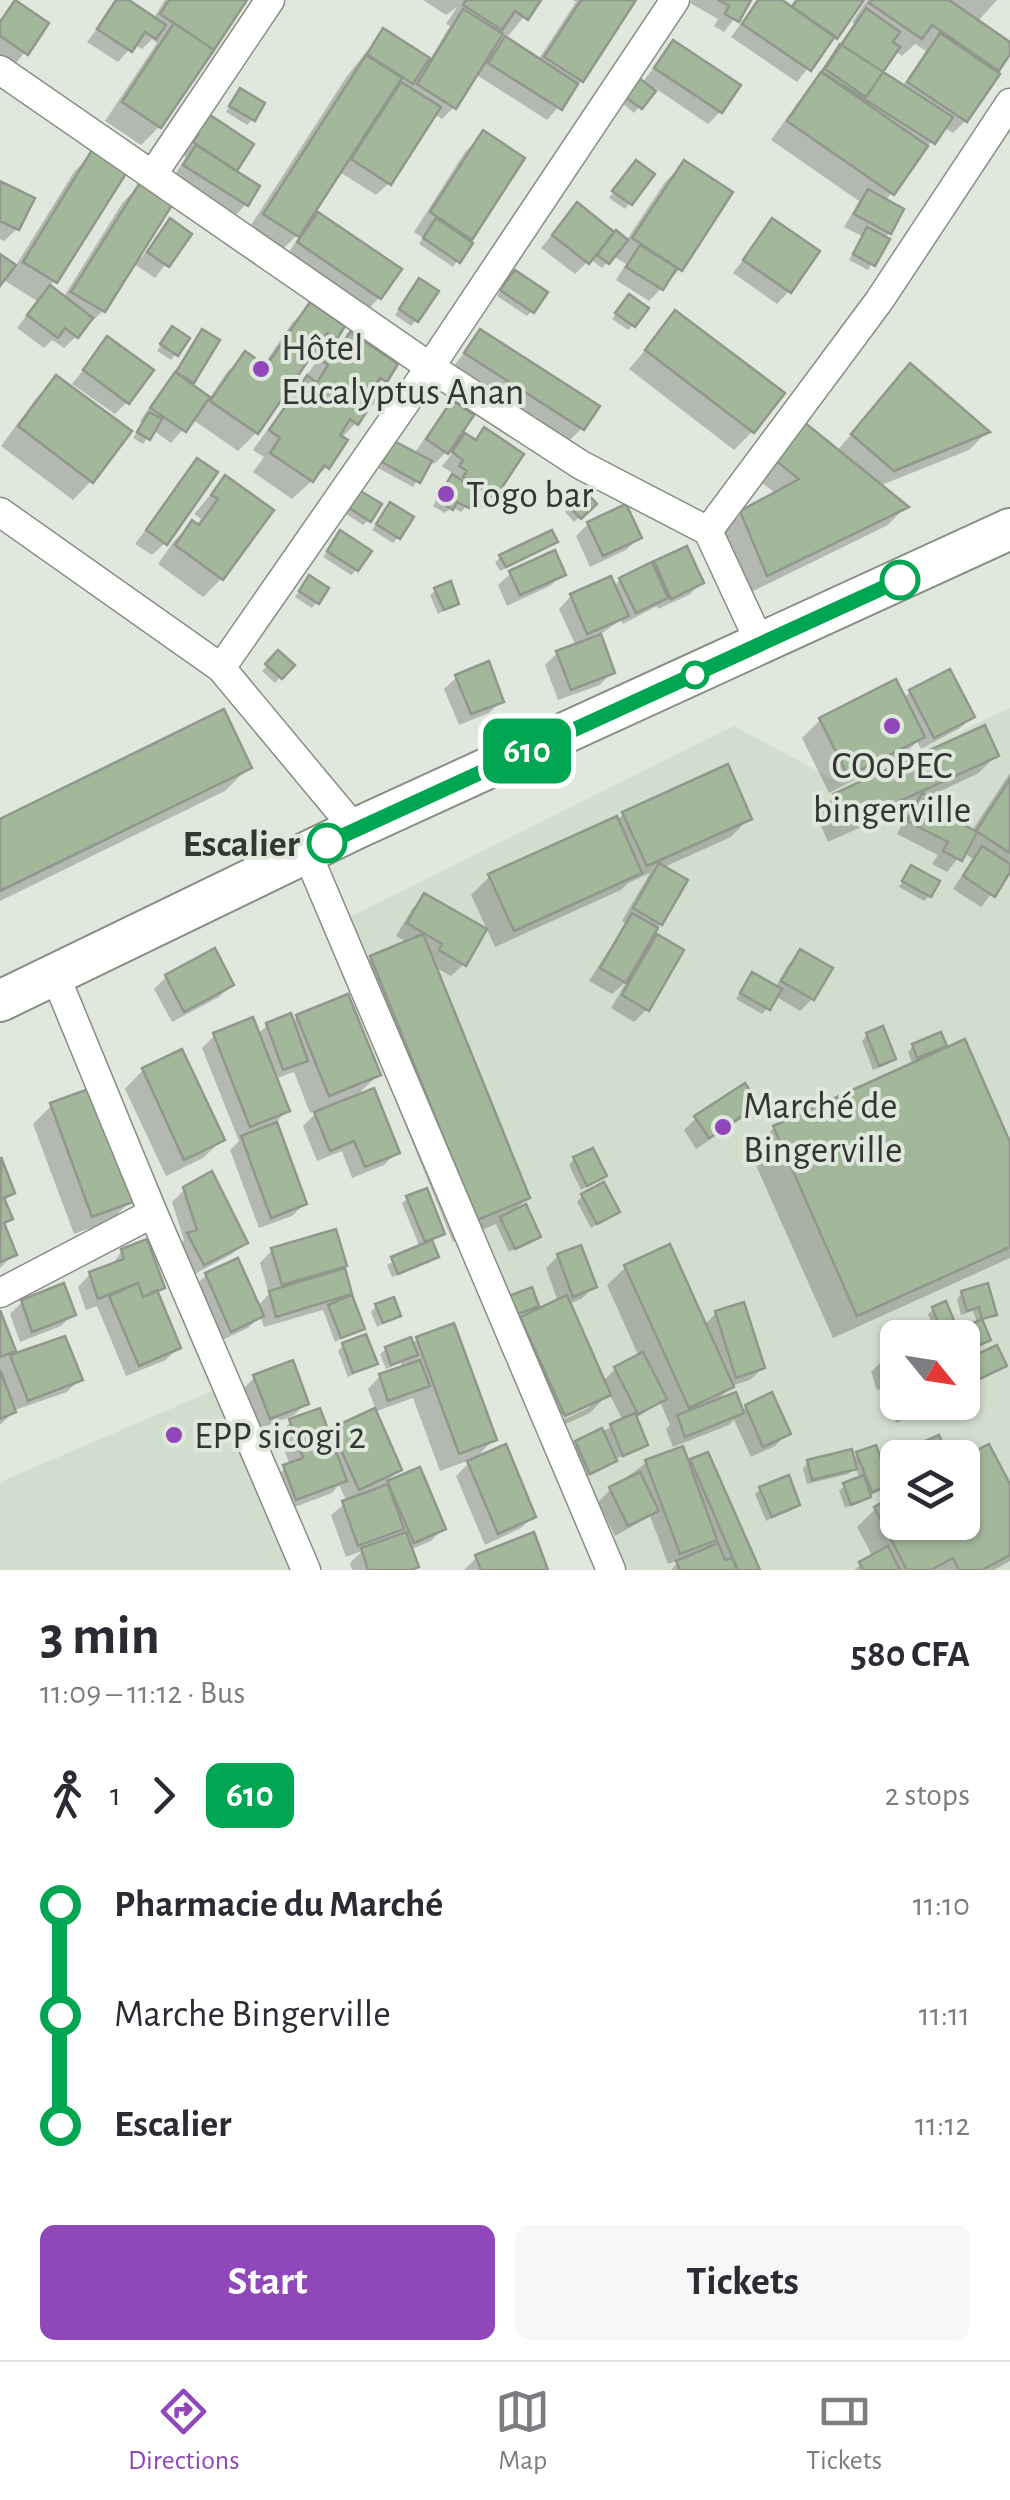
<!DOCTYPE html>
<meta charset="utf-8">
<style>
:root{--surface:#fff;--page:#f7f7f7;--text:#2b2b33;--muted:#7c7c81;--line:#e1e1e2;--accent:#9047ba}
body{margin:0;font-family:"Alegreya Sans",sans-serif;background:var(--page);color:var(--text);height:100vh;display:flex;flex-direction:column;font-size:38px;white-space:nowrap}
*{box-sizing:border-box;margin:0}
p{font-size:32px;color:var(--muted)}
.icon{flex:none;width:55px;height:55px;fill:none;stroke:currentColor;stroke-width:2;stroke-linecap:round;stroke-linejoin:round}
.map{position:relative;height:1570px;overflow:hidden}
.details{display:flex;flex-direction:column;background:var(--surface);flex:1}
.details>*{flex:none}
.badge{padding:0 20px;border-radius:15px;font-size:35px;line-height:65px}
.needle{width:65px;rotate:120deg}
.fabs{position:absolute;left:880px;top:1320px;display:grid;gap:20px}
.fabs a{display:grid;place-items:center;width:100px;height:100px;border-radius:15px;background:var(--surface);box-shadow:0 2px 8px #0004;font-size:50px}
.map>.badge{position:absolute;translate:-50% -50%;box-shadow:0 0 0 5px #fff}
.legs{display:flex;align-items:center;gap:15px;height:110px;padding:0 40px;font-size:32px}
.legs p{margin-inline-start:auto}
.summary{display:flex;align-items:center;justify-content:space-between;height:170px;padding:0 40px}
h1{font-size:55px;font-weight:700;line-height:75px}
.action{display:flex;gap:20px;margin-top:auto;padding:20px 40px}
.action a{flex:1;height:115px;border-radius:15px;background:var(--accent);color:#fff;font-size:40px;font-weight:700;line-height:115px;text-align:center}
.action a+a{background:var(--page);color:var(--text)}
ul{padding:0 40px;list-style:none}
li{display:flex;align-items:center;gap:35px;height:110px;font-size:38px}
li i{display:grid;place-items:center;width:15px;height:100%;margin:0 12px;background:currentColor}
li i::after{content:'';width:25px;height:25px;margin:-12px;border:8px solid;border-radius:50%;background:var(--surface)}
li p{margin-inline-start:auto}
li:first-child i{background:linear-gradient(#0000 50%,currentColor 0)}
li:last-child i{background:linear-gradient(currentColor 50%,#0000 0)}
.dock{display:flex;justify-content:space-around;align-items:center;height:140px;border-top:2px solid var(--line);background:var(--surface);font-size:28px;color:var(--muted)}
.dock a{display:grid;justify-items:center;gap:5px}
.dock .active{color:var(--accent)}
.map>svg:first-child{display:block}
</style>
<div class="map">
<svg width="1010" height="1570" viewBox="0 0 1010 1570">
<rect width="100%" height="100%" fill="#e0e7dd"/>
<path fill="#d2decd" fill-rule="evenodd" d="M1010 708V1570H621L350 917 734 726 844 785ZM898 1338H962V1402H898ZM898 1458H962V1522H898Z
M219 1388 296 1570H0V1482Z"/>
<path fill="#0003" fill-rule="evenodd" d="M118 0H125L153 19 165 0H243L159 127 141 145 105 121 157 43 152 39 142 49 134 44 118 62 87 42Z
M423 0H538L508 36 501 32 487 56 506 40 538 60 576 2 573 0H633L581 81 547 120 475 74 454 107 442 119 434 114 389 183 376 195 338 171 304 229 318 215 379 298 367 310 287 255 299 237 297 235 278 254 246 233 347 76 383 31 429 61 450 26 446 24 457 7 446 15Z
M692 0H749L724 32 714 26 718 19 690 3Z
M758 0H777L789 8 795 0H861L797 82 731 37Z
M867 0H997L977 22 1010 45 993 73 996 75 965 121 953 133 943 127 885 201 889 232 868 270 849 260 862 236 844 227 859 201 771 140 854 24 852 22ZM915 44 926 51 902 87 880 73 895 51 902 56Z
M15 4 46 24 14 66 0 56V20Z
M673 43 720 112 708 124 655 88 634 113 622 103 634 87 642 83Z
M235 97 253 119 247 125 226 112Z
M195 128 251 145 234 172 246 204 234 217 173 178 186 157 183 155 188 148 184 145Z
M483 134 471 238 453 267 419 244 423 238 414 232 465 152Z
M92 154 123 173 49 288 63 298 123 202 141 184 138 256 141 258 171 221 189 234 155 278 133 263 103 311 84 329 64 348 52 340 44 348 17 328 37 301 2 279 0 282V257L15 267 74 172Z
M684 163 680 269 649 301 616 280 626 264 613 256 602 268 590 259 575 274 541 248 577 205 607 243 626 241 665 182Z
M631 168 652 175 625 209 609 198Z
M0 184 31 200 17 229 4 241 0 239Z
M772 222 789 291 777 304 733 273Z
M509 278 532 311 527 316 497 296Z
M414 287 416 320 411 326 395 315Z
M624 302 633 325 628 330 612 319Z
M310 305 335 337 316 356 311 352 256 433 238 451 192 419 171 443 153 430 143 444 133 438 143 423 140 421 202 332 189 385 209 399 227 372 245 354 263 366 292 323Z
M676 314 753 431 734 450 629 369Z
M480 332 582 428 570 440 454 366Z
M167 335 187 339 171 360 157 351Z
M351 335 395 365 370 395 356 423 341 438 327 467 292 499 253 472 264 457 253 450 314 365 332 347 336 350Z
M108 339 127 402 115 414 72 384Z
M910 367 987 432 969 450 879 486 905 507 888 525 749 593 723 532 742 513 777 494 758 480 786 444 836 452Z
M57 378 91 481 73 500 1 446 38 396Z
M452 404 446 452 434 464 429 461 413 487 378 468 389 449 414 454 440 416Z
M484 431 493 496 480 509 470 502 461 512 452 507 445 513 433 506 452 473 442 466 466 436 473 441Z
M198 461 165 543 152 555 135 544Z
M225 478 222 578 203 597 158 564 174 541 193 523 196 526 201 519 194 514Z
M584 494 593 504 574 522 565 512Z
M352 497 369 520 363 525 343 512Z
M390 505 398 537 393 543 372 530Z
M588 524 639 538 626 550 590 567 576 536Z
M335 539 356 570 351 575 323 557Z
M555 542 500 571 495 562 501 557Z
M656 563 701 583 689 595 658 609 657 606 623 624 621 620 599 635 612 672 600 685 558 700 545 665 557 653 575 644 559 609 571 596 613 587 620 580Z
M511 573 563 574 550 586 507 606 498 585Z
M304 584 317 602 312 608 295 597Z
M436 590 457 603 438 614 430 595Z
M278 653 291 665 275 683 262 671Z
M457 677 501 701 489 713 459 725 444 689Z
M910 692 972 717 959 729 921 749 917 742 903 755 829 793 802 738 820 720 903 699Z
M996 756 977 774 925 798 971 832 1010 773V870L981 907 953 889 973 859 963 852 947 872 932 864 938 855 897 834 912 804 828 842 816 814 835 796Z
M249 767 225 791 0 901V822Z
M624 814 749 818 731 837 662 868 660 924 643 952 658 937 647 1009 634 1022 611 1008 627 981 612 994 589 981 626 923 622 921 650 873 628 883 621 890 495 947 471 895 490 876 616 821Z
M911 869 929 896 924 901 899 887Z
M424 896 464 964 451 976 433 966 528 1197 512 1213 538 1236 509 1252 496 1224 453 1242 347 982 371 958 408 943 396 936 412 909Z
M801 952 812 999 800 1011 777 997 762 1014 736 999 752 975 775 988 788 965Z
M166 977 231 985 219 997 172 1022 154 989Z
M297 1017 378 1075 353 1099 397 1152 384 1165 352 1178 342 1151 317 1161 303 1126 320 1109 310 1113 294 1072 274 1079 287 1111 275 1123 305 1203 292 1216 259 1228 230 1150 239 1141 202 1048 215 1035H257L267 1025 292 1023Z
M867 1035 894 1058 888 1064 873 1070 862 1041Z
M944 1045 934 1055 1010 1148V1258L833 1338 750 1152 774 1128 913 1066 908 1052 913 1046Z
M143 1070 222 1140 203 1158 166 1176 125 1089Z
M52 1105 130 1201 112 1220 74 1234 33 1124Z
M756 1105 744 1117 696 1149 684 1130 696 1118Z
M574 1159 604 1176 581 1190 569 1165Z
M0 1161 12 1192 3 1202 10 1219 3 1226 14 1254 0 1268Z
M185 1189 245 1242 232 1254 191 1276 176 1248 184 1240 172 1202Z
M582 1196 617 1211 591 1228 577 1202Z
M408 1198 442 1233 430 1241 436 1256 430 1262 392 1277 387 1265 420 1248 402 1203Z
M272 1250 342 1267 349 1293 339 1303 362 1328 335 1342 323 1310 264 1327 260 1316 248 1328 218 1342 194 1287 206 1275 257 1307 269 1294 260 1263Z
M122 1251 162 1287 156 1293 178 1347 166 1360 126 1376 97 1306 86 1310 78 1287 90 1274 111 1266Z
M558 1256 594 1287 581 1299 568 1304 603 1381 615 1369 639 1357 607 1285 626 1267 704 1325 716 1313 763 1368 750 1380 731 1386 715 1403 741 1412 746 1407 788 1433 775 1446 751 1457 734 1420 729 1425 673 1447 666 1429 670 1425 660 1402 635 1419 645 1444 640 1450 617 1458 609 1466 584 1478 571 1448 623 1421 609 1393 590 1413 546 1433 503 1337 528 1312 508 1320 502 1305 536 1306 526 1316 558 1302 546 1268ZM590 1402V1407L554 1424 552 1419Z
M962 1293 994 1314 980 1322 988 1340 962 1354V1338L977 1323 973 1311 961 1315 957 1299Z
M22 1302 73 1314 61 1326 20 1342 10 1314Z
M376 1306 398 1315 377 1327 371 1312Z
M934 1309 954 1327 937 1337 928 1314Z
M0 1317 15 1356 80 1379 67 1392 15 1410 0 1425Z
M927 1325 930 1335 927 1338H906L911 1331Z
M417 1339 494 1439 472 1462 533 1516 521 1528 485 1545 456 1476 473 1459 440 1471 413 1398 374 1412 399 1469 384 1485 418 1470 443 1528 431 1541 410 1550 416 1566 412 1570H352L350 1563 362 1551 346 1557 331 1515 347 1502 339 1485 332 1493 284 1511 272 1479 290 1465 278 1434 291 1422 327 1435 376 1410 368 1389 380 1376 403 1369 401 1363 386 1369 380 1354 386 1349 411 1345Z
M343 1345 375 1363 348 1377 338 1351Z
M898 1355V1383L877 1390 871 1372 883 1360Z
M962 1364 1004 1365 962 1388Z
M255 1377 306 1403 294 1415 257 1430 242 1390Z
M898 1390V1402H943L896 1423 887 1401Z
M858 1454 881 1467 898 1458V1487L883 1494 882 1490 845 1508 839 1490 860 1479 855 1467 848 1474 807 1484 803 1468 808 1463 852 1460Z
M691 1461 757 1570H671L681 1559 668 1564 650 1516 615 1536 598 1502 611 1489 647 1462 687 1465Z
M761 1489 797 1504 766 1521 755 1494Z
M1010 1489V1561L994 1570H854L873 1557 857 1527 875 1509 898 1522H962Z
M477 1557 546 1570H464Z"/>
<path fill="#a3b89a" stroke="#91978d" stroke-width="2.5" d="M15 0 49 23 28 55 0 36V22Z
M116 0H129L166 25 156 39 145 32 132 52 97 29Z
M169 0H247L214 50 160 14Z
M466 0H541L528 20 515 11 502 30 463 5Z
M581 0H636L583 82 544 57Z
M718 0H751L739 22 725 14 729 6Z
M758 0H782L835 36 811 71 742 24Z
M797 0H864L837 39 792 7Z
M871 0H949L1010 42V54L999 71 932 25 922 39 869 3Z
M866 8 900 32 893 42 900 47 866 97 825 69Z
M463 9 503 34 456 109 417 84Z
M174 23 214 50 161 128 122 102Z
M383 28 430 58 413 84 367 54Z
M940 33 1000 74 967 122 907 82Z
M505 36 578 84 562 110 488 63Z
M673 40 741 85 722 113 654 68Z
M840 44 953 117 935 144 822 72Z
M366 55 402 78 299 237 263 214Z
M821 72 928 146 894 195 787 121Z
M639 78 656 91 642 109 625 97Z
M401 82 441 107 391 185 351 159Z
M240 88 265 103 255 121 229 106Z
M207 113 254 144 237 171 193 142 198 135 194 132Z
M483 130 525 158 472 240 430 212Z
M196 145 260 186 248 206 183 165Z
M92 150 127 172 57 283 23 262Z
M636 160 655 174 632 205 612 191Z
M684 160 733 192 682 271 632 238Z
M0 181 35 198 19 230 0 221Z
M141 181 174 202 105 312 71 292Z
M868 189 904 209 891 234 854 214Z
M577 202 614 232 589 264 552 235Z
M318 212 402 269 381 299 297 242Z
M170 218 192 234 169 267 147 252Z
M436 218 473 243 460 263 423 238Z
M772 218 820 251 791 293 743 260Z
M867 227 890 239 875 266 853 254Z
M616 230 628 240 609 264 597 255Z
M640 245 677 268 663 290 626 267Z
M0 254 16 265 0 286Z
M515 270 548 292 534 313 500 290Z
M419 278 439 291 418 322 399 309Z
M50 285 93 318 78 338 65 328 58 338 27 315Z
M629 294 649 308 635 327 615 313Z
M310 302 345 326 337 339 327 333 258 434 210 401 245 351 266 366Z
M675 310 785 393 754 433 645 350Z
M172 326 190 338 178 356 160 344Z
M202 329 220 340 194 383 176 372Z
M480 329 600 406 584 430 464 353Z
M350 332 398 364 387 382 380 378 370 392 377 396 358 425 350 419 340 435 348 440 329 469 324 465 313 482 270 453 280 438 269 430 290 400 300 407 308 395 298 389 307 375 317 383 328 365 321 360 332 344 339 349Z
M107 336 154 370 129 404 83 370Z
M910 363 990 432 894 471 851 434Z
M175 372 210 397 186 432 150 408Z
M56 375 132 431 93 483 18 426Z
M452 400 474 415 448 454 426 439Z
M149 412 162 419 150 440 137 432Z
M804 422 909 507 767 576 740 511 799 479 775 460Z
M484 427 524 454 495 498 463 477 467 471 459 466 463 460 452 452 465 433 476 440Z
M394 441 432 461 420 483 382 462Z
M197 458 218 472 167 545 146 530Z
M452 474 479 491 469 508 457 502 453 510 437 500Z
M225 475 274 510 223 580 175 545 192 520 199 525 218 499 211 495Z
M357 489 382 504 371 522 346 506Z
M584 490 597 504 581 519 568 505Z
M390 502 414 517 400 539 376 524Z
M626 504 642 538 603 556 587 522Z
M340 530 372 551 358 571 327 551Z
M552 530 558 542 506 567 499 555Z
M687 546 704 583 671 599 654 561Z
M555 550 566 575 520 595 509 571Z
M652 562 668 598 636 613 619 578Z
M309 575 329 588 319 604 299 591Z
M611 576 629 616 587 634 570 594Z
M451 581 459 604 444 610 434 588Z
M601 634 615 673 571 690 556 651Z
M278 650 295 665 282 679 265 664Z
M489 661 504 702 471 714 455 675Z
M950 669 975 717 934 738 909 690Z
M896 679 925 737 848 776 819 718Z
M224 709 252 768 0 891V819Z
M985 725 999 756 847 825 833 794Z
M728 764 752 819 647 866 622 812Z
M1010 779V853L976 831Z
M922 793 970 818 966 826 977 832 962 861 943 851 948 842 907 821Z
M617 816 642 873 514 931 488 874Z
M982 846 1010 864V872L995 897 963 876Z
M659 863 688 880 662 925 633 908Z
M911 865 940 881 931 897 902 881Z
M424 893 487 929 466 966 439 950 442 944 407 923Z
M632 913 658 928 626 983 600 968Z
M423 934 530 1198 477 1220 370 956Z
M657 934 684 950 649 1011 622 995Z
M215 948 234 985 184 1012 165 975Z
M800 949 833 968 814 1000 781 981Z
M752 972 782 989 770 1010 740 993Z
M348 994 381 1075 329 1096 296 1015Z
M291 1013 308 1061 283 1070 266 1023Z
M253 1017 290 1111 250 1127 213 1033Z
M883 1026 896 1059 879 1066 866 1033Z
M941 1032 947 1046 917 1058 912 1044Z
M965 1039 1010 1142V1247L857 1316 773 1126Z
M182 1049 225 1140 184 1160 142 1068Z
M745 1083 759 1105 709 1138 694 1116Z
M91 1088 133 1202 92 1217 50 1103Z
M374 1088 400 1153 365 1167 354 1141 330 1151 314 1112Z
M277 1122 307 1204 271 1218 241 1136Z
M593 1148 607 1176 587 1186 573 1157Z
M1 1157 15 1193 4 1198 13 1219 4 1223 17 1255 0 1262Z
M212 1171 248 1243 204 1265 187 1233 197 1230 183 1187Z
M604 1182 620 1212 597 1224 581 1194Z
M427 1188 445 1234 425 1242 406 1196Z
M526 1204 541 1237 515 1249 500 1217Z
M336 1229 347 1266 282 1285 271 1248Z
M147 1239 165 1288 143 1297 138 1283 98 1299 89 1272 124 1259 121 1249Z
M432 1240 439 1257 398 1274 391 1257Z
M670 1244 734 1387 689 1408 624 1265Z
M581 1245 597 1287 573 1297 557 1254Z
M238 1258 264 1316 231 1332 205 1273Z
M345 1268 352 1294 276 1317 269 1291Z
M64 1283 76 1315 32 1332 21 1300Z
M138 1283 143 1297 157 1290 181 1348 139 1366 109 1296Z
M988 1283 997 1315 982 1319 979 1307 967 1311 961 1291Z
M532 1287 539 1306 513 1316 506 1297Z
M352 1295 365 1329 341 1338 328 1305Z
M567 1295 611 1395 565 1416 520 1317Z
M394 1297 401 1316 383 1323 375 1304Z
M946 1301 957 1328 942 1333 932 1307Z
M744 1302 765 1368 736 1378 715 1311Z
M0 1310 16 1351 0 1357Z
M982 1319 991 1340 962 1353V1338H941Z
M454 1323 497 1440 459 1454 416 1337Z
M366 1334 378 1364 353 1373 342 1343Z
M65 1336 83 1380 28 1401 10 1355Z
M411 1337 418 1355 391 1365 385 1347Z
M997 1345 1007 1366 965 1386 962 1361Z
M643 1352 667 1399 638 1414 614 1367Z
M898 1352V1376L889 1379 882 1357Z
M293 1360 309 1404 270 1419 253 1375Z
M420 1360 430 1386 388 1401 379 1374Z
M0 1370 16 1412 0 1419Z
M736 1392 744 1413 685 1437 677 1415Z
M772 1392 791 1434 763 1447 745 1405Z
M320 1408 347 1481 296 1500 283 1465 303 1458 289 1419Z
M375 1408 402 1470 359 1490 331 1428Z
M635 1413 648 1445 623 1456 610 1424Z
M602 1428 617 1461 590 1474 575 1441Z
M939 1435 949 1458H898L896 1483 885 1459Z
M506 1444 536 1517 498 1534 467 1461Z
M989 1444 1010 1484V1555L982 1570H959L953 1558 931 1570H907L874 1507 898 1494V1522H962V1458Z
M876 1445 891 1485 872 1492 856 1452Z
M683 1446 717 1540 680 1554 645 1460Z
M852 1449 857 1469 812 1480 807 1460Z
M708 1452 760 1570H738L690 1459Z
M420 1467 446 1529 414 1543 387 1481Z
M640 1472 659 1511 628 1526 609 1487Z
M789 1475 800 1505 772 1517 759 1487Z
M864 1475 871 1497 851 1505 843 1483Z
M388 1484 404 1529 358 1546 342 1501Z
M406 1532 419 1567 410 1570H368L361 1548Z
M534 1532 548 1570H481L475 1555Z
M718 1543 725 1560 732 1558 737 1570H680L676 1561Z
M888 1546 900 1570H863L859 1562Z"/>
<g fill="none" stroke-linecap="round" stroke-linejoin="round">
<g stroke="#878e84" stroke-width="31">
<path id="minor" d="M0 70 430 367 581 465 708 531 761 645
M153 174 270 0
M0 512 221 668 355 829
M708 531 879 301 1010 103
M221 668 430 367 675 0
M307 853 611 1570
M55 975 153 1213 306 1570
M0 1293 153 1213"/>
</g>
<g stroke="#878e84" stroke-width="44">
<path id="secondary" d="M0 1001 355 829 1010 529"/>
</g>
<use href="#minor" stroke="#fff" stroke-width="28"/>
<use href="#secondary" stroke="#fff" stroke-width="40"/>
</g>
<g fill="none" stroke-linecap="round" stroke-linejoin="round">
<g stroke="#fff" stroke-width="22">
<path id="line-1" d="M327 843 900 580"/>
</g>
<use href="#line-1" stroke="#00a651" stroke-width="15"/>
</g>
<g fill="#9047ba" stroke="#e0e7dd" stroke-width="4">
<circle cx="261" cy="369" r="10"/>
<circle cx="446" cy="494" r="10"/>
<circle cx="892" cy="726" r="10"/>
<circle cx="723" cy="1127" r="10"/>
<circle cx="174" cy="1435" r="10"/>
</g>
<g fill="#fff" stroke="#00a651" stroke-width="5">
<circle cx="900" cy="580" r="18"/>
<circle cx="695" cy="675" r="12"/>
<circle cx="327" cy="843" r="18"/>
</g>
<g text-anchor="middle" stroke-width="8" stroke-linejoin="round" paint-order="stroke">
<g font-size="38" fill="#333632" stroke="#e0e7dd" text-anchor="start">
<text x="281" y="360">Hôtel<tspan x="281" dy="44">Eucalyptus Anan</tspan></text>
<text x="466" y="507">Togo bar</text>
<text x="892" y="778" text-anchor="middle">CO0PEC<tspan x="892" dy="44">bingerville</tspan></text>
<text x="743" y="1118">Marché de<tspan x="743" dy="44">Bingerville</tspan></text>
<text x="194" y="1448">EPP sicogi 2</text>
</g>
<g font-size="38" font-weight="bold" fill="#333632" stroke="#e0e7dd" text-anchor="end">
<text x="300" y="856">Escalier</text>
</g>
</g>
</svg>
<div class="fabs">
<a><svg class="needle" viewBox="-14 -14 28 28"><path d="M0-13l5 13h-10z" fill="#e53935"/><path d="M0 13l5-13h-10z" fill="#7c7c81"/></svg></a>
<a><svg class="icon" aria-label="layers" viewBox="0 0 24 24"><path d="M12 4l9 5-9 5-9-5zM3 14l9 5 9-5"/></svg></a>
</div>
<b class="badge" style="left:527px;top:751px;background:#00a651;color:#fff">610</b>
</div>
<section class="details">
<div class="summary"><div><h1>3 min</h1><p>11:09 – 11:12 · Bus</p></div><b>580 CFA</b></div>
<div class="legs"><svg class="icon" aria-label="walk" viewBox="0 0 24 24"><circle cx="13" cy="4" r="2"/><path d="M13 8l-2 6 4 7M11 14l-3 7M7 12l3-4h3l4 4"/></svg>1<svg class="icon" aria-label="forward" viewBox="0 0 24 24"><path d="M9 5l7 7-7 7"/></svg><b class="badge" style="background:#00a651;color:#fff">610</b><p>2 stops</p></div>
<ul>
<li><i style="color:#00a651"></i><b>Pharmacie du Marché</b><p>11:10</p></li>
<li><i style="color:#00a651"></i><span>Marche Bingerville</span><p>11:11</p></li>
<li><i style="color:#00a651"></i><b>Escalier</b><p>11:12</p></li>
</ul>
<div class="action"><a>Start</a><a>Tickets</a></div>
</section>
<nav class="dock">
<a class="active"><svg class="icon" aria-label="directions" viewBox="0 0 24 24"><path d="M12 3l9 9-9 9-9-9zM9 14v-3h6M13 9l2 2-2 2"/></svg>Directions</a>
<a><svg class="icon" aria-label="map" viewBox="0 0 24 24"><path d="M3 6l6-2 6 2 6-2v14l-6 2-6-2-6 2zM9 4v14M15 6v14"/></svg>Map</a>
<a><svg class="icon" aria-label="tickets" viewBox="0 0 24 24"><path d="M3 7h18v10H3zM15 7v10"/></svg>Tickets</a>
</nav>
